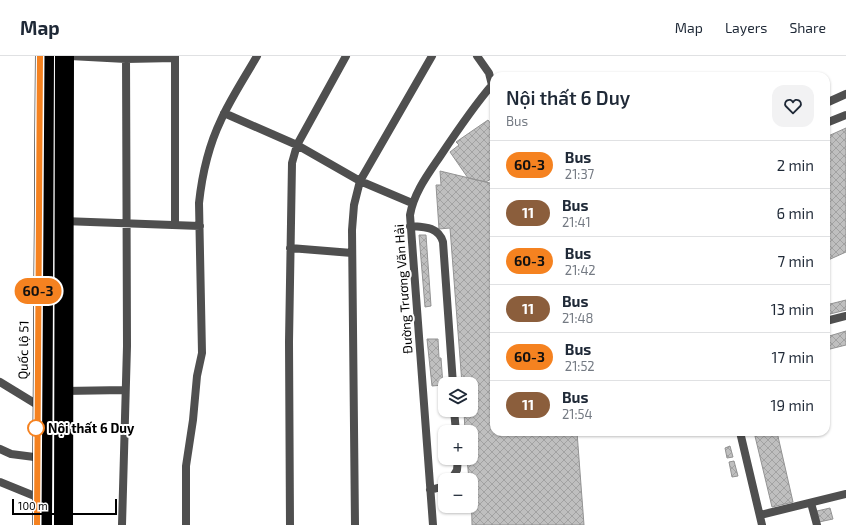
<!DOCTYPE html>
<meta charset="utf-8">
<style>
:root{--surface:#fff;--page:#f2f2f3;--text:#1f2937;--muted:#747a83;--line:#e0e1e3}
body{margin:0;font-family:"Exo 2",sans-serif;background:var(--page);color:var(--text);height:100vh;display:flex;flex-direction:column;font-size:15px;white-space:nowrap}
*{box-sizing:border-box;margin:0}
p{font-size:13px;color:var(--muted)}
.icon{flex:none;width:22px;height:22px;fill:none;stroke:currentColor;stroke-width:2;stroke-linecap:round;stroke-linejoin:round}
.map{position:relative;flex:1;overflow:hidden}
.sheet{position:absolute;left:490px;top:16px;width:340px;height:364px;display:flex;flex-direction:column;background:var(--surface);border-radius:12px;box-shadow:0 1px 3px #0004}
.sheet>*{flex:none}
.badge{padding:0 8px;border-radius:13px;font-size:14px;line-height:26px}
.buttons{position:absolute;left:438px;top:321px;display:grid;gap:8px}
.buttons a{display:grid;place-items:center;width:40px;height:40px;border-radius:8px;background:var(--surface);box-shadow:0 1px 3px #0004;font-size:20px}
.scale{position:absolute;left:12px;bottom:10px;width:105px;box-sizing:border-box;padding-left:4px;border:2px solid #000;border-top:0;font-size:11px;line-height:14px;white-space:nowrap;color:#000;-webkit-text-stroke:3px #fff;paint-order:stroke}
.map>.badge{position:absolute;translate:-50% -50%;box-shadow:0 0 0 2px #fff}
.round{display:grid;place-items:center;flex:none;width:42px;height:42px;border-radius:12px;background:var(--page)}
.head{display:flex;align-items:center;justify-content:space-between;height:68px;padding:0 16px}
h1{font-size:19px;font-weight:600;line-height:30px}
ul{padding:0;list-style:none}
li{display:flex;align-items:center;gap:12px;height:48px;padding:0 16px;border-top:1px solid var(--line)}
li div{flex:1}
li b{display:block;font-size:15px}
li em{font-style:normal}
li .badge{min-width:44px;font-weight:700;text-align:center}
header{display:flex;align-items:center;gap:24px;box-sizing:border-box;height:56px;padding:0 20px;background:var(--surface);border-bottom:1px solid var(--line)}
header strong{font-size:19px}
nav{display:flex;gap:22px;margin-inline-start:auto;font-size:14px}
.map>svg:first-child{display:block}
</style>
<header>
<strong>Map</strong>
<nav><a>Map</a><a>Layers</a><a>Share</a></nav>
</header>
<div class="map">
<svg width="846" height="469" viewBox="0 0 846 469">
<defs>
<pattern id="building-cross-hatch" width="8" height="8" patternUnits="userSpaceOnUse"><rect width="8" height="8" fill="#bfbfbf"/><path d="M0 0l8 8M0 8l8-8" fill="none" stroke="#a2a2a2"/></pattern>
</defs>
<rect width="100%" height="100%" fill="#fff"/>
<path fill="url(#building-cross-hatch)" stroke="#939393" d="M488 64 494 72V121L486 126 468 122 450 96 459 89 456 86Z
M846 72V196L826 205V81Z
M440 115 494 128V376H577L584 469H472L471 424H469L467 402H471V376H465L464 354H471V328H462L450 172 439 173 436 129H441Z
M419 179H426L431 250 425 251Z
M846 244V254L826 259V249Z
M846 275V289L826 294V281Z
M427 283H438L439 302H441L443 329 432 330Z
M754 376H777L793 446 772 451Z
M730 390 733 401 727 402 725 392Z
M734 405 738 420 732 421 729 406Z
M830 452 833 463 819 466 817 455Z"/>
<g fill="none" stroke-linecap="round" stroke-linejoin="round">
<path stroke="#4f4f4f" stroke-width="8" d="M70 0 126 3 175 2
M826 47 846 38
M224 57 297 89 360 125 412 147
M826 67 846 59
M63 165 200 170
M175 169V0
M410 170C423 171 438 170 443 186L453 328
M290 192 352 197
M826 265 846 260
M0 326 36 348 43 349
M64 335 125 334
M454 354 456 376
M740 376 762 469
M0 393 11 398 42 402
M451 424 457 414 458 402
M0 426 37 441
M430 434 445 430
M811 447 817 469
M760 459 846 438
M122 469 127 290 126 0
M186 469V410L193 364 197 320 202 297 199 147C202 119 209 89 221 64 231 42 245 21 257 0
M290 469 289 286 292 107 297 89 346 0
M355 469 352 174 354 149 360 125 432 0
M433 469 410 159C414 136 429 117 441 99 457 75 473 51 492 29L489 17 477 0"/>
<path stroke="#000" stroke-width="10" d="M37 469 40 0
M68 469 69 0"/>
<path stroke="#000" stroke-width="12" d="M46 469 48 0
M60 469 61 0"/>
</g>
<g fill="none" stroke-linecap="round" stroke-linejoin="round">
<g stroke="#fff" stroke-width="9">
<path id="line" d="M37 469 40 0"/>
</g>
<use href="#line" stroke="#f58220" stroke-width="6"/>
</g>
<circle fill="#fff" stroke="#f58220" stroke-width="2" cx="36" cy="372" r="8"/>
<g text-anchor="middle" stroke-width="4" stroke-linejoin="round" paint-order="stroke">
<g font-size="13" fill="#000" stroke="#fff">
<text transform="translate(403 233) rotate(-94)" y="5">Đường Trương Văn Hải</text>
<text transform="translate(23 294) rotate(-89)" y="5">Quốc lộ 51</text>
</g>
<g font-size="13" font-weight="bold" fill="#000" stroke="#fff" text-anchor="start">
<text x="48" y="377">Nội thất 6 Duy</text>
</g>
</g>
</svg>
<div class="buttons">
<a><svg class="icon" aria-label="layers" viewBox="0 0 24 24"><path d="M12 4l9 5-9 5-9-5zM3 14l9 5 9-5"/></svg></a>
<a>+</a>
<a>−</a>
</div>
<div class="scale">100 m</div>
<b class="badge" style="left:38px;top:235px;background:#f58220;color:#111">60-3</b>
<section class="sheet">
<div class="head"><div><h1>Nội thất 6 Duy</h1><p>Bus</p></div><a class="round"><svg class="icon" aria-label="heart" viewBox="0 0 24 24"><path d="M12 20l-8-8c-3-5 5-10 8-4 3-6 11-1 8 4z"/></svg></a></div>
<ul>
<li><span class="badge" style="background:#f58220;color:#111">60-3</span><div><b>Bus</b><p>21:37</p></div><em>2 min</em></li>
<li><span class="badge" style="background:#8b5e3c;color:#fff">11</span><div><b>Bus</b><p>21:41</p></div><em>6 min</em></li>
<li><span class="badge" style="background:#f58220;color:#111">60-3</span><div><b>Bus</b><p>21:42</p></div><em>7 min</em></li>
<li><span class="badge" style="background:#8b5e3c;color:#fff">11</span><div><b>Bus</b><p>21:48</p></div><em>13 min</em></li>
<li><span class="badge" style="background:#f58220;color:#111">60-3</span><div><b>Bus</b><p>21:52</p></div><em>17 min</em></li>
<li><span class="badge" style="background:#8b5e3c;color:#fff">11</span><div><b>Bus</b><p>21:54</p></div><em>19 min</em></li>
</ul>
</section>
</div>
